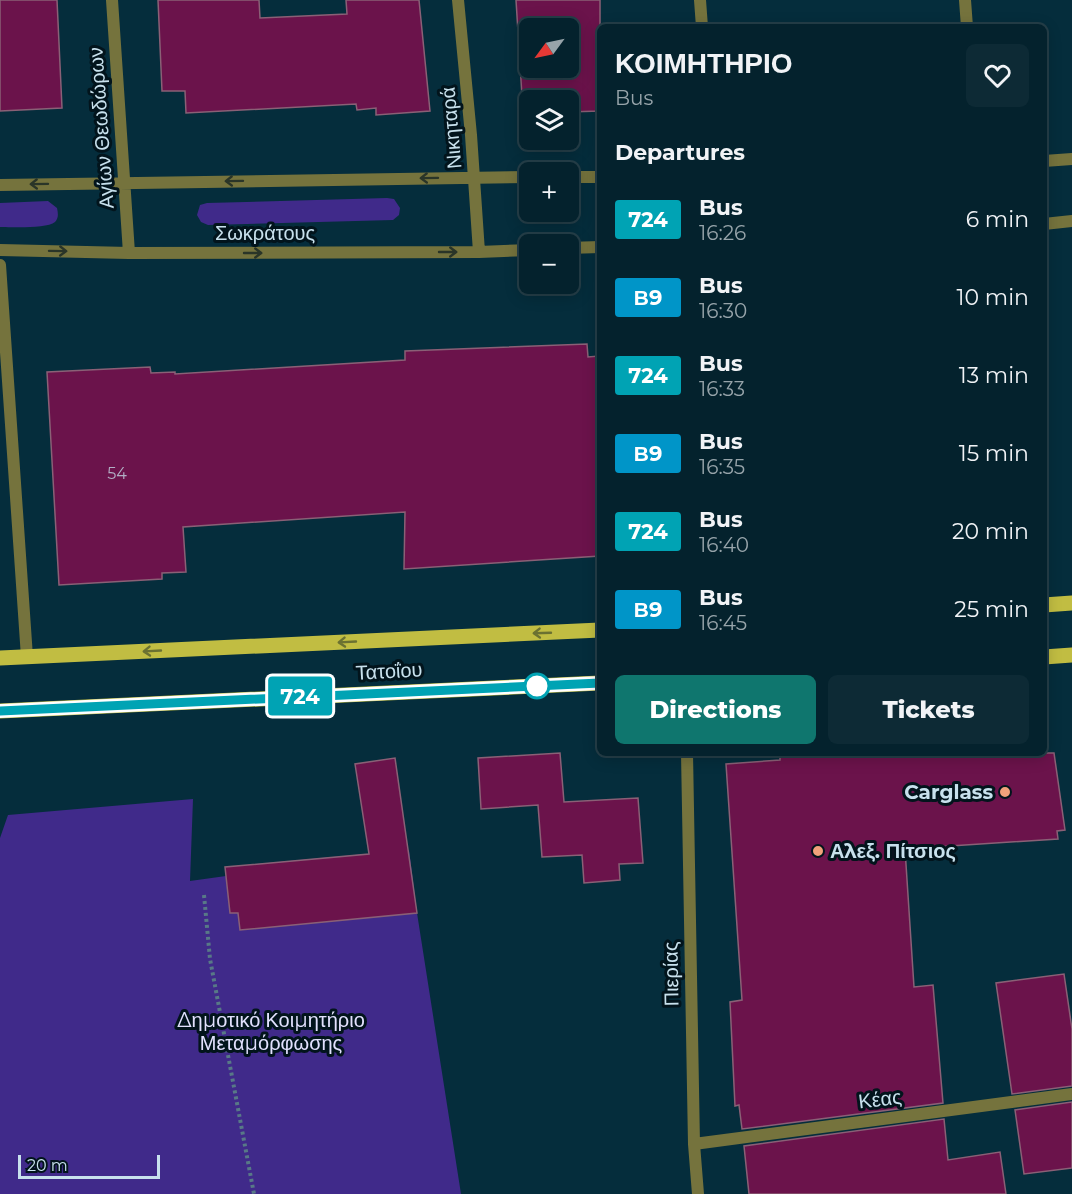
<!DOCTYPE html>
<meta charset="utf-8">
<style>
:root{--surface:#04222d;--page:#0d2a35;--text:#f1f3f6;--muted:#97a4aa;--line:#253f49;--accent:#0f766e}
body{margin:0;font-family:Montserrat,sans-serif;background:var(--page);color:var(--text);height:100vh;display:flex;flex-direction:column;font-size:22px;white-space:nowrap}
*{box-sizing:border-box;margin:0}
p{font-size:20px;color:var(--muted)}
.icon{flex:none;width:33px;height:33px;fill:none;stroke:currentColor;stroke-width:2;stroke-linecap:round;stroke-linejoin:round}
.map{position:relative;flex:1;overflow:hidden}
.details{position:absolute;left:597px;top:24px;width:450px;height:732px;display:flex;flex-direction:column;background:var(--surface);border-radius:9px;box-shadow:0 3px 15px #0003,0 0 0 2px var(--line)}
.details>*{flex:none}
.badge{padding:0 12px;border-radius:4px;font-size:21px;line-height:39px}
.needle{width:39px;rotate:237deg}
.tools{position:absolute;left:519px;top:18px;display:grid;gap:12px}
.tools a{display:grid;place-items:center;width:60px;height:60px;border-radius:9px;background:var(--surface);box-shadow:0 3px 15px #0003,0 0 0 2px var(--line);font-size:30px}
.scale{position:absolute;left:18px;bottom:15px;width:142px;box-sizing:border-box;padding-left:6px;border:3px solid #c8e1ed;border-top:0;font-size:16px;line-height:21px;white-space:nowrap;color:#c8e1ed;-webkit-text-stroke:4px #02141c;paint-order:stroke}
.map>.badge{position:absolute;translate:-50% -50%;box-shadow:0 0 0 3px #fff}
h2{padding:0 18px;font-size:22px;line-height:54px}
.round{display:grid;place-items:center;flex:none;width:63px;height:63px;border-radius:9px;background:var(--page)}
.head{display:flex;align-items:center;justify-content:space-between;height:102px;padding:0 18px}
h1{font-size:28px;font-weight:800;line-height:45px}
.button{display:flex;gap:12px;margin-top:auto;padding:12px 18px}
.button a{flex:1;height:69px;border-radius:9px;background:var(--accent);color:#fff;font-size:24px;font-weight:800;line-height:69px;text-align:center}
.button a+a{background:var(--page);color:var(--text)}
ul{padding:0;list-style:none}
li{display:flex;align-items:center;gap:18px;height:78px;padding:0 18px}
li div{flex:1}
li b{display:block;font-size:22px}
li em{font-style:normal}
li .badge{min-width:66px;font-weight:700;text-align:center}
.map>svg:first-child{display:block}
</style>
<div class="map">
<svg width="1072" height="1194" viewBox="0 0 1072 1194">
<rect width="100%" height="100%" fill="#052d3c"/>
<path fill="#402a8a" d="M387 198 394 199 400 208 399 215 393 220 208 225 201 222 197 215 200 205 207 203Z
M48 201 57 208C58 213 59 218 55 222 47 229 11 227 0 227V203Z
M193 799 190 881 226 876 225 867 409 850 417 913 461 1194H0V838L8 815Z"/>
<path fill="#6b134b" stroke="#8a6076" stroke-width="1.5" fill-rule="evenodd" d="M0 0H57L62 108 0 111Z
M158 0H259L260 18 347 14 346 0H419L430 111 376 115V108L357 110 356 104 186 113 185 91H162Z
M516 0H600V111L568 112V100H530V112H523ZM530 28H568V68H530Z
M587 344 588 357 599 356 600 377V556L404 569 405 512 183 527 186 572 162 573V579L59 585 47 372 150 367 151 373 175 372V374L405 360V351Z
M560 753 564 802 638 798 643 863 619 864 620 880 584 883 582 855 542 857 538 805 481 809 478 758Z
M835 753H1054L1065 830 1057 831 1058 839 905 849 914 987 933 985 943 1103 742 1129 739 1105 735 1106 730 1002 742 1000 726 764 780 760V757Z
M395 758 417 913 240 930 238 913H230L225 867 369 854 355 764Z
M1064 974 1072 1029V1086L1012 1094 996 983Z
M1072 1102V1168L1024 1174 1015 1110Z
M944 1119 948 1160 1000 1152 1006 1194H749L744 1146Z"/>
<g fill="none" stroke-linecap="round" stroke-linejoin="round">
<path stroke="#587987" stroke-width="4" stroke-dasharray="3 3" stroke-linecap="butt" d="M204 895 210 959 254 1194"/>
<path stroke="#75733d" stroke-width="12" d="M112 0 129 253
M458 0 471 135 479 252
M700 0 702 27
M965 0 967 27
M1044 161 1072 159
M568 177H600
M0 185 530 177
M1044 224 1072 221
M568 248 600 247
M0 250 129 253 479 252 530 250
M0 265 27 657
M687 753 694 1144 698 1194
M694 1144 1072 1094"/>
<path stroke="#c1bd42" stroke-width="15" d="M1044 605 1072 603
M1044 657 1072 655
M0 658 600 630
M0 711 600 683"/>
</g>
<defs><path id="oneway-shaft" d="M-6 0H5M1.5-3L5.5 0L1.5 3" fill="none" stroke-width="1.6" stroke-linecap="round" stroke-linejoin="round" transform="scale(1.5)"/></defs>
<g stroke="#2a3528">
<use href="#oneway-shaft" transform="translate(429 178) rotate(179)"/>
<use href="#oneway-shaft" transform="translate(234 181) rotate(179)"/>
<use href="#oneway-shaft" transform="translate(39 184) rotate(179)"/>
<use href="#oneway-shaft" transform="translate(58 251) rotate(1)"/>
<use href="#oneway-shaft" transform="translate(448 252)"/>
<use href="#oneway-shaft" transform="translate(253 253)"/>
</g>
<g stroke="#6b7131">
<use href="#oneway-shaft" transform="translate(542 633) rotate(178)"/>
<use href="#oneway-shaft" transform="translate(347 642) rotate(177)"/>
<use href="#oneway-shaft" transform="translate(152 651) rotate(177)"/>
</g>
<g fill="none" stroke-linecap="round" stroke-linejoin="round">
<g stroke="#fff" stroke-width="14">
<path id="line" d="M0 711 600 683"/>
</g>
<use href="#line" stroke="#00a3b4" stroke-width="9"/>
</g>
<circle fill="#fff" stroke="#00a3b4" stroke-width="3" cx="537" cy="686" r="12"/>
<g fill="#f1a27b" stroke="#02141c" stroke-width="2">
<circle cx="1005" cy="792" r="6"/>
<circle cx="818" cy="851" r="6"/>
</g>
<g text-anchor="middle" stroke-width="6" stroke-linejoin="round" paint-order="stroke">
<g font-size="16" fill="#b1aec4">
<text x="117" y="479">54</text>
</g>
<g font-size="20" fill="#c8e1ed" stroke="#02141c">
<text transform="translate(101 128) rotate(-94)" y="7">Αγίων Θεωδώρων</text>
<text transform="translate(451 128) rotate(-95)" y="7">Νικηταρά</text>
<text x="265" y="240">Σωκράτους</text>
<text transform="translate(389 671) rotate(-3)" y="7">Τατοΐου</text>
<text transform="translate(671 974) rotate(-91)" y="7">Πιερίας</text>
<text transform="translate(880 1099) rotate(-7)" y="7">Κέας</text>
</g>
<g font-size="20" font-weight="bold" fill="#c8e1ed" stroke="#02141c" text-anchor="end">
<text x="993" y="799">Carglass</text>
<text x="830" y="858" text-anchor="start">Αλεξ. Πίτσιος</text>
</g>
<g font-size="20" fill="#e2e1fe" stroke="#02141c">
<text x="271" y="1027">Δημοτικό Κοιμητήριο<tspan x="271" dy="23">Μεταμόρφωσης</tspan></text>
</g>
</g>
</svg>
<div class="tools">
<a><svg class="needle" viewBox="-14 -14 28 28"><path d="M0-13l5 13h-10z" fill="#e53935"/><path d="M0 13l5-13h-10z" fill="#97a4aa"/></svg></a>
<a><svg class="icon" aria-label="layers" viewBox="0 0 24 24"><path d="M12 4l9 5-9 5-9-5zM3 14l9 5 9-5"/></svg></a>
<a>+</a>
<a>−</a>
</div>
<div class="scale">20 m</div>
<b class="badge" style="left:300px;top:696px;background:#00a3b4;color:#fff">724</b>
<section class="details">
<div class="head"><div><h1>ΚΟΙΜΗΤΗΡΙΟ</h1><p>Bus</p></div><a class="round"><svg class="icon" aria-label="heart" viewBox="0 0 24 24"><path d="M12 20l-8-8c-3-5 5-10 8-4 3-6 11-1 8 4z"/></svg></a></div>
<h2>Departures</h2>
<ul>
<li><span class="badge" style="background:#00a3b4;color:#fff">724</span><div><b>Bus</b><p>16:26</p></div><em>6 min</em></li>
<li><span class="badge" style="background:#0095c8;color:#fff">Β9</span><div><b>Bus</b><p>16:30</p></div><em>10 min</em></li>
<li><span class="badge" style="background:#00a3b4;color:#fff">724</span><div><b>Bus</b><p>16:33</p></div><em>13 min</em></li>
<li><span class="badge" style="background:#0095c8;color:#fff">Β9</span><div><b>Bus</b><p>16:35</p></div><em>15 min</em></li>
<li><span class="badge" style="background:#00a3b4;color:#fff">724</span><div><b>Bus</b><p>16:40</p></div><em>20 min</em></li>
<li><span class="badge" style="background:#0095c8;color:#fff">Β9</span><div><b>Bus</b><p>16:45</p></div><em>25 min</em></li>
</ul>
<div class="button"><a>Directions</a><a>Tickets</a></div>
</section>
</div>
